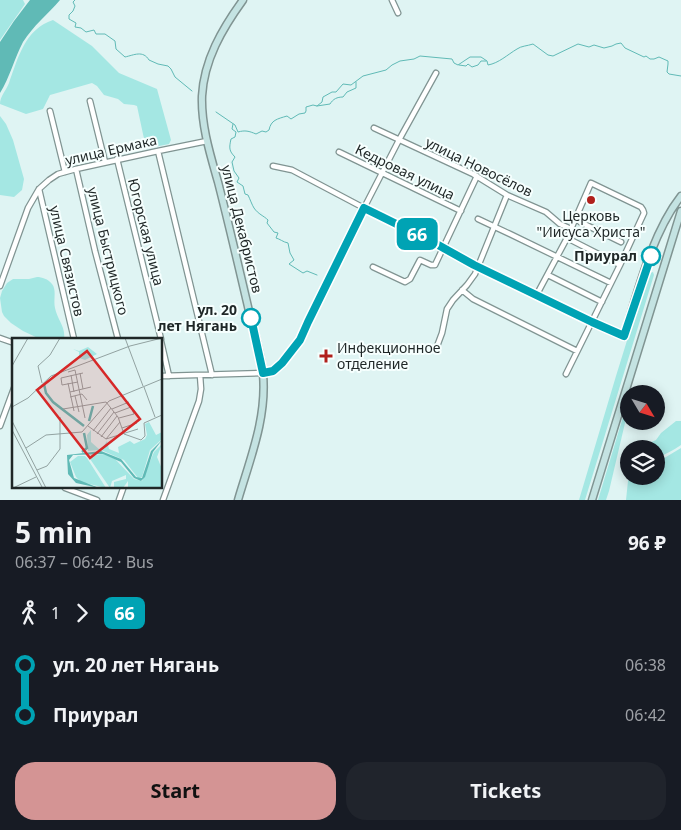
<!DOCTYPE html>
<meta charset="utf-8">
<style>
:root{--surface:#171b24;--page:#20242c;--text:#f1f3f6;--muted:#9ea1a6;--accent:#d49494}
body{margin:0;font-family:"Noto Sans",sans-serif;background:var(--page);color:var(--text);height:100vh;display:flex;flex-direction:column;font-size:19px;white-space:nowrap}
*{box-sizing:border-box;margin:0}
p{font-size:16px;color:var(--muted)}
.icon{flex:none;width:28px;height:28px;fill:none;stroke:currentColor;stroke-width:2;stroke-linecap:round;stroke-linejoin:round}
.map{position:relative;height:500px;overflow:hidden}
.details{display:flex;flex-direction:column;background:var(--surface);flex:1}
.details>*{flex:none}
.badge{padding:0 10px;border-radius:8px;font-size:18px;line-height:32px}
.needle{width:32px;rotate:128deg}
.tools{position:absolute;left:620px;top:385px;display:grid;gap:10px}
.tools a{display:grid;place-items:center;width:45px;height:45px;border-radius:50%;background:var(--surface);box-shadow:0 2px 12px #0003;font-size:25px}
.map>.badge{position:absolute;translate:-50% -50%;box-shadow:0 0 0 2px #fff}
.legs{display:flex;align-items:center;gap:8px;height:55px;padding:0 15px;font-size:16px}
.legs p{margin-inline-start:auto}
.summary{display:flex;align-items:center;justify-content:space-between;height:85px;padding:0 15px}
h1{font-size:28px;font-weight:700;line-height:38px}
.action{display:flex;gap:10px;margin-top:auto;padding:10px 15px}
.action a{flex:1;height:58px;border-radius:20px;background:var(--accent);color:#111;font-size:20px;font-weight:700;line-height:58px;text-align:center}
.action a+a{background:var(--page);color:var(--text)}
ul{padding:0 15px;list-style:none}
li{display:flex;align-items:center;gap:18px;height:50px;font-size:19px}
li i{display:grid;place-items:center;width:8px;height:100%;margin:0 6px;background:currentColor}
li i::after{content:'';width:12px;height:12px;margin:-6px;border:4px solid;border-radius:50%;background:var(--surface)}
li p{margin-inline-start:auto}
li:first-child i{background:linear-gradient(#0000 50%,currentColor 0)}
li:last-child i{background:linear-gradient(currentColor 50%,#0000 0)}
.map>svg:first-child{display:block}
</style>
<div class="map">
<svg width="681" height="500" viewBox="0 0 681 500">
<rect width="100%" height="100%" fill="#dff4f3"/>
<path fill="#a4e7e3" d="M0 0H23L25 4 0 40Z
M53 20 92 46 119 73 157 89 171 140 169 144 149 148H146L137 106 134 105 124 104 118 99 104 95 97 86 92 83 50 95 43 109 26 114 0 104C0 96 6 91 9 83 18 58 25 29 53 20Z
M0 116 6 124 13 140 24 179 22 190 14 197 0 195Z
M653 272 654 275 585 500H579L616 376 647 276 650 273Z
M37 277C42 277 48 279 52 284 57 290 53 300 55 308 57 319 66 327 64 339H40L23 331 11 323 4 316 2 312 0 298 2 291 7 283 13 279H29Z
M629 397V406L609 491 606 500H598Z
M676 421H681V445C673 451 664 454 656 459V449H636L656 440 661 433Z
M681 448V500H626L628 481 630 476H656V463Z"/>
<path fill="#60bab6" d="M30 0H60C48 14 33 26 23 42 14 59 10 77 0 93V42L14 21Z"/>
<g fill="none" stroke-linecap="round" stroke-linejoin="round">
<path stroke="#60bab6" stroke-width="1" d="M75 0 73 2 75 6 73 11 69 15V19L76 23 75 27 81 28 86 32 94 30 96 34H105L115 41 116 49 125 57C134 55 143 50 149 60L158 64 168 66 171 69 175 77 192 91
M459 65 466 66 468 64 472 67 478 65 481 61H486
M317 106 330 104C333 99 337 97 343 97L347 92 356 88V82
M216 112 235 125 238 132C245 130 249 131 256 134L262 131 266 132 269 130C271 120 277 119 287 116L291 119 299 114 305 113 306 111V107L313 105 317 106 322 102 323 97 332 92H336L343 84 351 85 363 76 386 70 392 65 400 61 414 59 420 56 452 59 454 63 458 65 470 57H481L487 61 488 65C499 63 507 55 517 49 521 46 527 46 533 44L548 55 553 56 578 44 589 47 594 45 604 48 612 46 616 44 621 43 625 48 644 57 646 56 650 59H654L659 57 668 61V64L667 72 669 74 681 76
M233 124 232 129 236 132 235 137 231 139C229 148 229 151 235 157L232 162 234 171 239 178 237 182 243 186 245 194 248 195C250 199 252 205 254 208 258 214 264 216 268 220L267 223 274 232 278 233 276 238C280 239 283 242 288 243L290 253 294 260 289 264 303 273 307 271 317 275"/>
<g stroke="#809492" stroke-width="7">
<path id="street" d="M392 0 398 13
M90 101 105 162
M50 111 65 172
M374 128 473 174 507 195 546 212 560 224 571 229
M158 151 212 375
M339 152 461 211
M117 159 161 339
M273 166 292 170 364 208 399 140 436 73
M76 169 95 251 118 339
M39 189 74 339
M478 219 510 234 611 283
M580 222 621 242
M567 238 620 265
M373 267 405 282 410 279 420 260 431 265H435L477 176
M548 275 602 302
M0 286 28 208 39 189 49 180 58 174 76 169 158 151 207 141
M462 290 473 299 577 351
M536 296 567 238 591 183 641 207 643 210 644 213 620 265 566 374
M0 338 14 343
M161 341 169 376
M436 349 442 333 447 309 453 300 467 285 475 274 507 195
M161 376 263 373
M0 426 14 388
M66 486 65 488 97 500
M119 500 124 486
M163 500 199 401 201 389 200 375"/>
</g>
<g stroke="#809492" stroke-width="9">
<path id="secondary" d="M263 373 273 371 276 369 300 340 308 322 364 208 431 241 474 265 592 322 624 336C638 291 652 233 681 196
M238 500C250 459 267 418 263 374 261 353 254 332 249 311 239 268 229 225 218 182 210 154 201 125 202 96 204 60 222 29 243 0
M592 500 681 211"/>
</g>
<use href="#street" stroke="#fff" stroke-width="4.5"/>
<use href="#secondary" stroke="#c4e3e2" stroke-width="6"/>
</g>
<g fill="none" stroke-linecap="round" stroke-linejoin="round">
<g stroke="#fff" stroke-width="11">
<path id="line-1" d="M251 318 263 373 273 371 282 363 300 340 308 322 364 208 431 241 474 265 592 322 624 336 651 256"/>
</g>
<use href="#line-1" stroke="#00a3b4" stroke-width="8"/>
</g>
<g fill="#b0201c" stroke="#f6fffe" stroke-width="2">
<circle cx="591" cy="200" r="5"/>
<path d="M323.5 348.5h5v5h5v5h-5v5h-5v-5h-5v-5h5z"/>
</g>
<g fill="#fff" stroke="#00a3b4" stroke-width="2.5">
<circle cx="651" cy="256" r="9"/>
<circle cx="251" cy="318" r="9"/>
</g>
<g text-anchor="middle" stroke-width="4" stroke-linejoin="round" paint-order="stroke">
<g font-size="14" fill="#1f2727" stroke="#f6fffe">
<text transform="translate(111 150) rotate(-13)" y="5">улица Ермака</text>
<text transform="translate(479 167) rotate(26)" y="5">улица Новосёлов</text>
<text transform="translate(405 172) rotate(26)" y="5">Кедровая улица</text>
<text transform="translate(242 229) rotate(76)" y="5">улица Декабристов</text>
<text transform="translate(146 232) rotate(76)" y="5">Югорская улица</text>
<text transform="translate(108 251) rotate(76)" y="5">улица Быстрицкого</text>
<text transform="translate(67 261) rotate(77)" y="5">улица Связистов</text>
</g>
<g font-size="14" fill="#1f2727" stroke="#f6fffe">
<text x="591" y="221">Церковь<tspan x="591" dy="16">"Иисуса Христа"</tspan></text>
<text x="337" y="353" text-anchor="start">Инфекционное<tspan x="337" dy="16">отделение</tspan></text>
</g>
<g font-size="14" font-weight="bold" fill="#1f2727" stroke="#f6fffe" text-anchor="end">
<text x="637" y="261">Приурал</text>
<text x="237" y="315">ул. 20<tspan x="237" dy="16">лет Нягань</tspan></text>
</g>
</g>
<g transform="translate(12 338)">
<rect width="150" height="150" fill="#dff4f3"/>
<path d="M76 9 85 16 73 22 67 20V14L61 11 67 13ZM137 84 144 97 150 94V101L138 112 130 139 126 140 112 122 89 112 95 103 97 111 107 115 106 109 118 103 122 106 133 101 135 97 133 86ZM79 92V104L88 112 76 113 75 97ZM150 106 145 119 150 131V150H116V143L111 150H102V144L114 141V137L100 143 98 150 76 118 92 116 103 121 122 141 130 143 142 114ZM73 118 75 120 94 150 69 144 64 139 58 124 66 118Z" fill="#a4e7e3"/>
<path d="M150 102 141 114 133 139 129 143 122 140 109 124 91 116 61 117 57 122 62 140 87 150 64 145 56 136 55 117 89 113 109 121 124 139 130 140 139 113Z" fill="#60bab6"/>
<path fill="none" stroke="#60bab6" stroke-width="2.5" d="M32 46 34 55 41 64 72 88M77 83 81 68M70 114 75 110 72 95"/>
<path fill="none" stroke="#92a2a1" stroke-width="1" d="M113 0 131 48M0 28 16 0M56 34 63 32 73 80M68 35 71 51M59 37 62 54M66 44 50 47 49 40 71 35M30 45 26 28 38 17 48 0M56 45 62 73M132 49 143 79M58 54 79 49M63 58 67 74M58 59 70 56 75 62M0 69 16 60 39 38 118 8 150 0M51 71 94 64 106 79 112 96 129 102 133 98 132 85 150 77M100 71 117 64M103 75 119 69 122 76 107 80M0 83 34 150M76 88 94 101 126 91M110 90 125 85M0 92 30 149M81 93 99 70M85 96 102 74M89 99 105 78M94 101 108 84M14 110 34 97 70 94 97 63 150 41M25 132 35 128 48 111V79M1 150 24 139"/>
<path fill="#d62828" fill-opacity="0.15" stroke="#d62828" stroke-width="2.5" d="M75 13 128 81 78 120 25 52Z"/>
<rect width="150" height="150" fill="none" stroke="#1f2727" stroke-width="2.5"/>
</g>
</svg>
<div class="tools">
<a><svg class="needle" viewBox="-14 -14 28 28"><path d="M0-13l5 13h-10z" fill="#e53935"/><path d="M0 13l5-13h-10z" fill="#9ea1a6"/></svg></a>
<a><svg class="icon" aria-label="layers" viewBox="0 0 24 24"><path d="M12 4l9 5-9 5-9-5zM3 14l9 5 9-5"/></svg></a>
</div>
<b class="badge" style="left:417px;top:234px;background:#00a3b4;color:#fff">66</b>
</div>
<section class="details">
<div class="summary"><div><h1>5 min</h1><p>06:37 – 06:42 · Bus</p></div><b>96 ₽</b></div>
<div class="legs"><svg class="icon" aria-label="walk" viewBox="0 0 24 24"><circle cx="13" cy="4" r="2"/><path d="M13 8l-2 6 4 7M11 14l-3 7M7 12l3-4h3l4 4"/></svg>1<svg class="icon" aria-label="forward" viewBox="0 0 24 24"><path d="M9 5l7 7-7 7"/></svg><b class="badge" style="background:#00a3b4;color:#fff">66</b></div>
<ul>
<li><i style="color:#00a3b4"></i><b>ул. 20 лет Нягань</b><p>06:38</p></li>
<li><i style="color:#00a3b4"></i><b>Приурал</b><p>06:42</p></li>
</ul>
<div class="action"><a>Start</a><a>Tickets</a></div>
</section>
